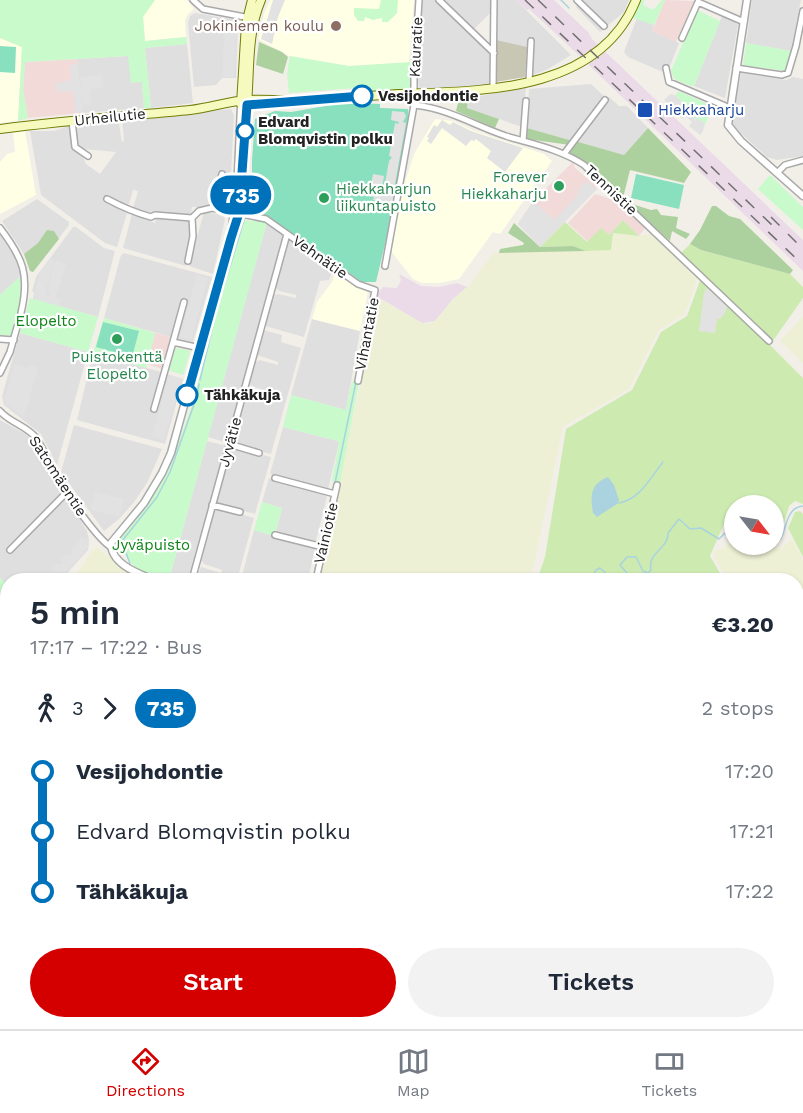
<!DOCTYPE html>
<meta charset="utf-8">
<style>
:root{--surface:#fff;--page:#f2f2f3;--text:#1f2937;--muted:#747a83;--line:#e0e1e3;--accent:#d40000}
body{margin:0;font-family:"Work Sans",sans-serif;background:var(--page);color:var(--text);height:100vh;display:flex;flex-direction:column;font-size:22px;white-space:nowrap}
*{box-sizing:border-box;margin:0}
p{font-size:20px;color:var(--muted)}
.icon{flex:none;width:33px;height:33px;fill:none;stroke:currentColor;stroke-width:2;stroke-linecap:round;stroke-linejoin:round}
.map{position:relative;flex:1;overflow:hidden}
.panel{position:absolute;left:0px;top:573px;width:804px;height:456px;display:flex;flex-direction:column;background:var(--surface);border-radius:24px 24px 0 0;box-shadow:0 2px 4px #0004}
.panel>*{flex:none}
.badge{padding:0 12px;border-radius:20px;font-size:21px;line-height:39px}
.needle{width:39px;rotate:121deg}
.buttons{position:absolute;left:724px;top:495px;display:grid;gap:12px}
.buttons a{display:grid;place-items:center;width:60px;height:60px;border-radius:50%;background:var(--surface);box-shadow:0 2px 4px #0004;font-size:30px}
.map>.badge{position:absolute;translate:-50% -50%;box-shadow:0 0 0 3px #fff}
.legs{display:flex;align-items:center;gap:9px;height:66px;padding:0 30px;font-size:20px}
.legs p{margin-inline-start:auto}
.headline{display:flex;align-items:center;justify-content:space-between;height:102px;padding:0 30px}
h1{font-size:33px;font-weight:600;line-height:45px}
.button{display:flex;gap:12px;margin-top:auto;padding:12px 30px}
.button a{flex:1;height:69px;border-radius:36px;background:var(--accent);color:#fff;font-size:24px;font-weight:600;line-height:69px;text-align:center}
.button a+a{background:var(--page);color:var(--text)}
ul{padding:0 30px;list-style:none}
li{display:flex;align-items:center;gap:21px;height:60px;font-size:22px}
li i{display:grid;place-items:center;width:9px;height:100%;margin:0 8px;background:currentColor}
li i::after{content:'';width:15px;height:15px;margin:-8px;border:4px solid;border-radius:50%;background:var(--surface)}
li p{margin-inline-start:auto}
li:first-child i{background:linear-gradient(#0000 50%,currentColor 0)}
li:last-child i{background:linear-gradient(currentColor 50%,#0000 0)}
.menu{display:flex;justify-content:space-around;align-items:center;height:84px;border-top:2px solid var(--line);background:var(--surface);font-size:16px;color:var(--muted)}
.menu a{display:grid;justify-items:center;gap:3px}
.menu .current{color:var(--accent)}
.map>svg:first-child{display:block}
</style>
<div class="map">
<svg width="803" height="1029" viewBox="0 0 803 1029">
<rect width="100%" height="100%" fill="#f2efe9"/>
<path fill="#e0dfdf" d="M421 0H436L492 54 490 85 454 88H419L417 65Z
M441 0H493V10L472 31Z
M496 0H516L571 55 548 69 531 76 528 42 525 77 495 82Z
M580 0H629L624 12 600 32 576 7Z
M752 0H801L791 51 746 43Z
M195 13 238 20 236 78H222L216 85 194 87 188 23 190 16Z
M722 16 735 22 738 25 725 98 694 86Z
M637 18 654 25 652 31 679 43 670 66 663 72 628 57 624 52Z
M187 44 193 103 151 108 145 48Z
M128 56 142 82 144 108 82 113 77 59Z
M741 73 786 80 793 77 803 79V156L777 160 767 157 734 127 732 122Z
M591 84 605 97 573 141 527 128 529 89Z
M526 88 522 127 467 108 468 98Z
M609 97 619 106H627L648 128 624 155 575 141Z
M231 109 234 115 231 174 219 171 208 208 192 207 191 215 149 212 148 213 133 209 138 191 133 190 129 204 118 202 107 194 103 201 111 206 125 209 124 212 127 213 117 247 105 243 41 195 30 131H54L68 126 71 128 72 149 83 157 86 164 100 174 116 152 83 149 78 146 76 126 117 122 119 124 122 143 124 140 122 119Z
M37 199 69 222V225L33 272 30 271 25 256 2 221Z
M204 212 223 215 225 219 213 274 189 266Z
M132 214 155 223 156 218 191 221 186 266 123 248Z
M267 222 285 233 228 443 208 437Z
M73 227H76L104 248 115 251 98 317 33 299 34 292 32 291 36 277Z
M0 233 14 256 22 275 0 295Z
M292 239 334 267 329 280 320 281 304 337 265 326 274 295 278 294 296 298V295L279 291 276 288 288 241Z
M124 253 212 277 193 342 176 338 186 302 182 301 171 337 104 318 121 255Z
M312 319 360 331 346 410 291 395Z
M263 330 282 335 281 342 301 348 271 454 237 445 233 439 246 392 250 390 266 394 267 391 249 385 254 363 260 360 278 365V362L257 355Z
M20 333 88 352 57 465 41 434 4 405 2 396Z
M93 353 161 372 152 409 167 374 183 379 165 444 77 420Z
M0 420 27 435 35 445 52 480 73 508 87 531 89 540 88 550 61 580H8L7 586 0 578Z
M74 425 162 449 147 483 134 502 119 519 104 531 61 472Z
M283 427 338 441 339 443 328 489 270 474Z
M207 441 227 446 190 580H169Z
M236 448 271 457 255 514 220 505 217 502 230 452Z
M269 478 327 496 316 541 276 531 282 508 262 502Z
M219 508 254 518 237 580H196L201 567 221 573 222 570 204 564 201 560 213 512Z
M254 530 315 548 308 580H258L242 576Z"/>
<path fill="#f2dad9" d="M665 0 694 1 676 42 652 31Z
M77 59 82 113 28 118 23 90 25 62Z
M573 162 575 168 595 185 597 189 540 247 518 224 533 201Z
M595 194 618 201 646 227 639 236 623 220 609 235 588 242 568 223Z
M155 333 171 337 162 369 147 364Z"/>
<path fill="#ebdbe8" d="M516 0H554L588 32 592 39 803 240V271L570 47 529 9 527 10Z
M399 274 421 286 439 287 457 283 467 287 453 299 435 321 422 323 376 296 383 287 397 288 401 280Z"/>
<path fill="#ffffe5" d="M155 0H187L194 9 188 14 185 20 186 37 145 41 143 17 151 3Z
M270 0H414L409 63 349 66 291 57 258 39 264 14Z
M0 38 22 47 18 121 0 123Z
M435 119 453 121 472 130 544 154 552 161 500 234 493 232 459 279 439 283H422L413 279 390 250 402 192 414 154Z
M25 131 36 195 0 214V162L7 154 15 152 13 133Z
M337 270 368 292 360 331 312 319 317 302 332 282Z"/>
<path fill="#c7c7b4" d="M496 40 527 47 525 77 495 82Z"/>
<path fill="#eef0d5" d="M613 233 639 236 651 234 698 277 685 314 659 330 629 389 563 427 532 574 521 573 509 574 499 580H319L378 298 422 323 428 324 435 321 453 299 471 284 493 253 610 250Z
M803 317V363L780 341Z
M735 525V544L767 545 780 549 792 539 803 560V670L797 674 796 580H727L715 558 714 551 724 548 729 543Z
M97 547 128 572 147 580H73L90 553Z
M797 943 803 944V1029H726L722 1022H796Z
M23 1022H94L84 1029H28Z
M98 1022H175L165 1029H87Z
M184 1022H331L329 1029H174Z
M336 1022H427L401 1029H334Z
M440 1022H605L608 1029H414Z
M642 1022H711L716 1029H644Z"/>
<path fill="#cdebb0" d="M623 220 639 236 613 233 611 250 586 251 573 246 540 247 565 222 587 242 601 228 609 235Z
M690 244 701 250 790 274 803 287V298L770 345 803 378V504L795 501 789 506 781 534 775 535 774 506H735V515L727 517 710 556 724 580H499C512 572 524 571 538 577L545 557 566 429 632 390 661 332 687 316 702 275 681 253Z
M800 511 803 514V557L788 528 795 512Z
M0 685 8 694 7 753 0 757Z
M796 714 803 726V865L797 875Z"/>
<path fill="#add19e" d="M259 42 282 52 288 57 283 74 256 65Z
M468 98 467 108 499 119 495 128 456 111 459 99Z
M527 128 573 141 570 145 527 139 525 137Z
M648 128 691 172 684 183 630 170 624 194 622 196 591 165 569 154 575 141 624 155Z
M632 204 651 210 657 209 661 215 678 217 676 228 690 234 686 239 672 231 670 241 632 207 630 205Z
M712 206H716L729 216 740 219 793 270 790 274 701 250 690 244 700 230Z
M514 223 540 247 573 246 586 251 499 253 500 249 523 245 524 243 508 233Z
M47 230 54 231 59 239 33 272 30 271 24 254 38 243Z
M7 753 8 913 0 914V757Z"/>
<path fill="#c8facc" d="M0 0H155L143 17 145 41 186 37 187 44 145 48 151 108H144L142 82 131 83 128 56 25 62 23 90 28 118 18 121 22 47 0 38Z
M381 0H398L397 13 388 22H382V18L373 20 365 17 364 21H358L354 15V8L379 9Z
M641 0H644L643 5 653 10 662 0H665L654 25 633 18Z
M697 10 720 21 694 86H691L674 79 671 71Z
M746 43 791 51 786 71 743 65Z
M290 56 349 66 411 62 410 88 406 91 374 92 370 87 289 93 287 74Z
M679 91 714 107 705 124 698 118 696 121 694 119 696 116 687 113 690 110 675 95Z
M770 175 803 207V230L758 189Z
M241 220 267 222 169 580C144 580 126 563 118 540L148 504 168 471 193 402 209 333Z
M22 275 24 288 13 330 11 335 0 336V295Z
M30 298 98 317 88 352 20 333Z
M104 318 155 333 146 368 93 353Z
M175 348 189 350 190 352 183 375 168 370Z
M352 381 359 383 340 483 332 481 339 443 338 441 283 427 291 395 346 410Z
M262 502 282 508 274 536 254 530Z
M0 578 8 586 7 637 0 645Z"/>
<path fill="#88e0be" d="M0 46 16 47 15 73 0 72Z
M343 103 380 104V108L408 109 409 124 394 206 376 282H362L252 206V160L255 119 275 111 291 112Z
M636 174 684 185 679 209 631 198Z
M103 322 139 331 132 357 96 347Z"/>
<path fill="#e2e2e2" d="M273 0H285L278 17 272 44 261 39Z
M225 19 237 21 234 77H222Z
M78 64 82 112 75 113 73 91 57 92 56 83 71 80 70 65Z
M102 75 104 88 92 89V92L89 93 92 104 82 105 80 77Z
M670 94 675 95 690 110 689 114 692 112 697 116 694 119 695 121 698 118 705 124 703 131 700 135 689 126 692 122 685 116 683 119 664 100Z
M392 111 404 112 406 116 403 122 406 123 393 195H389L395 197 393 204 373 200 374 197 369 196 373 174 384 176 381 193H378L383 194 389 161 392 157 389 156 395 123 398 124 399 122 391 120Z
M442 120 450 125 453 122 471 131 523 148 505 172 487 158 491 151 476 139 474 141 471 140 466 146 442 128 431 144 427 141 429 138 427 137 434 125 437 127Z
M586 181 597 189 540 247 518 224 533 201 554 220 579 194 577 192Z
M49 259 54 260 45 294 49 296 50 293 47 292 55 261 66 264 56 297 61 300 60 306 35 299 36 296H34L35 292H37L35 291 40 273Z
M197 275 208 278 191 340 180 337Z
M707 288 727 306 725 313 720 319H717L715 333 699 331 704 293Z
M14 364 25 367 26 370 28 365 38 367 24 417 4 402Z
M169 376 181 379 164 440 152 437Z
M95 492 124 499 119 517 90 510Z
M82 537 89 542 88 548 58 580H41L45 576 48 577 51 572H54L52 569 57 563 60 565 62 563 60 560 66 554 68 556 72 552 70 550Z"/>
<path fill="#aad3df" d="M608 477 614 485 619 500 617 504 597 517 593 513C590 496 590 484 608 477Z"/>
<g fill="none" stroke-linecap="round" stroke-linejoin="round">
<path stroke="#aad3df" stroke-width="1.5" d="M561 0 569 8
M200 380 216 313 244 220
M335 483 356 382
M618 503C639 501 651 477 663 462
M325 528 330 504
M774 538 778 540 781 538C787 526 787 507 803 506
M322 541 323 534
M318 556 319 552
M130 564 122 541 157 497 170 472 197 396 199 384
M126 580 128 575
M313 580 317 560
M509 580 521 578 535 580
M587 580 593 576 596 570 600 568 613 580
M633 580 620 565 627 557H636L643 571 648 573 651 570C647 552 669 549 668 533L679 519 690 529 701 528 719 539 728 530 727 521 735 518
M796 941 803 943
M332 1029 334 1022"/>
<g stroke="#a9a9a9" stroke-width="8">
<path id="minor" d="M193 0 203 9 250 18
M439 0 494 53
M577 0 604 26
M682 38 698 2 744 22
M666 68 669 82 730 108
M736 68 782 75 788 73 796 46 803 11
M529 82 531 41
M493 89 494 0
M414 105C450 109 473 125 506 136 532 144 560 149 584 165L769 341
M72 121 75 147 88 156
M523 141 526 101
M564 154 605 100
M777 173 785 165 803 160
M222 174 212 208 266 219 358 284 375 290 358 381
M107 199C122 207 136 213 151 217L155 215 192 218
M0 228C23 258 30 275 21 313
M188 261 193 236 192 218 199 211 212 208
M385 266 414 105V79L419 0
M0 339 14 340
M173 342 184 302
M0 373 10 352 17 327
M154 409 173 342 200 348
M0 411C10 423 28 426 37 439 45 451 49 465 56 477 65 492 98 540 111 547
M229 444 259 453
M275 478 335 494
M212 505 240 512
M275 535 323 547
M10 550 67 492
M192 580 287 234
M316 580 337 485
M796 880 803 869
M0 917 8 916
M0 991 8 1003
M20 1022 25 1029"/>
</g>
<g stroke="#a9a9a9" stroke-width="9">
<path id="tertiary" d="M747 0 728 125 741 141 803 196
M232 229 238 172 241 106
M154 580C137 573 111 564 111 543L144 503 162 473 171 453 230 238 239 213 247 105
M716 1022 721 1029"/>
</g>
<g stroke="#707d05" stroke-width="10">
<path id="secondary" d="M241 104 246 24 252 0
M247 104C250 69 247 33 261 0
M0 129C63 121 127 116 190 110 210 108 228 101 248 100 266 99 284 101 303 100 334 99 366 96 398 94 481 91 599 93 636 0"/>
</g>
<use href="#minor" stroke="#fff" stroke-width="5"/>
<use href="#tertiary" stroke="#fff" stroke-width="6"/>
<use href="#secondary" stroke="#f7fabf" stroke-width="8"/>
<path stroke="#707070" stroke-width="1.5" stroke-dasharray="12 12" stroke-linecap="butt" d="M525 0 803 265
M538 0 773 226
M771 217 803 249"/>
</g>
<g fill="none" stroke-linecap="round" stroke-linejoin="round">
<g stroke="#fff" stroke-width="14">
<path id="line-1" d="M187 395 231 238 239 213 247 105 362 96"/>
</g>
<use href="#line-1" stroke="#0072bc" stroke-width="9"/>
</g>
<circle fill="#8d6e63" stroke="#fff" stroke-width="2" cx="336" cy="26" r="6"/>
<g fill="#fff" stroke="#0072bc" stroke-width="3">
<circle cx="362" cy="96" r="10"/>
<circle cx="245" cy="131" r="8"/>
<circle cx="187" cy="395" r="10"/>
</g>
<rect fill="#1a4fb4" stroke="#fff" stroke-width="2" x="637" y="102" width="16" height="16" rx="3"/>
<g fill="#2e9e5b" stroke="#fff" stroke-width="2">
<circle cx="559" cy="186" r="6"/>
<circle cx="324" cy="198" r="6"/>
<circle cx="117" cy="339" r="6"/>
</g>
<g text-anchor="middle" stroke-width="4.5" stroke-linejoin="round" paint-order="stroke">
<g font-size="15" fill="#785e54" stroke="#fff" text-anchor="end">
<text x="324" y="31">Jokiniemen koulu</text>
</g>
<g font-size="15" fill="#222" stroke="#fff">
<text transform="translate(416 47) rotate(-87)" y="5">Kauratie</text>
<text transform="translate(110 117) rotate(-6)" y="5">Urheilutie</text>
<text transform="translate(611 190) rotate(43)" y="5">Tennistie</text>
<text transform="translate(320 257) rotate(35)" y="5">Vehnätie</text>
<text transform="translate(367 334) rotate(-79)" y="5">Vihantatie</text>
<text transform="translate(230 442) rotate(-75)" y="5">Jyvätie</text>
<text transform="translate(58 476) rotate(57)" y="5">Satomäentie</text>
<text transform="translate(326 533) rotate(-77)" y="5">Vainiotie</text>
</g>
<g font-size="15" font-weight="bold" fill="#222" stroke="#fff" text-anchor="start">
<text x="378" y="101">Vesijohdontie</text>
<text x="258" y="127">Edvard<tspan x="258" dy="17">Blomqvistin polku</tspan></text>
<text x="204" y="400">Tähkäkuja</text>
</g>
<g font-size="15" fill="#164399" stroke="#fff" text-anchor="start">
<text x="658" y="115">Hiekkaharju</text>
</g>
<g font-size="15" fill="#27864d" stroke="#fff" text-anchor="end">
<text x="547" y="182">Forever<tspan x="547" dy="17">Hiekkaharju</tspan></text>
<text x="336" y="194" text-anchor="start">Hiekkaharjun<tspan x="336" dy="17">liikuntapuisto</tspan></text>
<text x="117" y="362" text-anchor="middle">Puistokenttä<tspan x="117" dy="17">Elopelto</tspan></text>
</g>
<g font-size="15" fill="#0c8416" stroke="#fff">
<text x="46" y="326">Elopelto</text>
<text x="151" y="550">Jyväpuisto</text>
</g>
</g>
</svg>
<div class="buttons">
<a><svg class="needle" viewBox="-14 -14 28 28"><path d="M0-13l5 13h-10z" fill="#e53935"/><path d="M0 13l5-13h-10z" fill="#747a83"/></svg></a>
</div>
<b class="badge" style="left:241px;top:195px;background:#0072bc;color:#fff">735</b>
<section class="panel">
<div class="headline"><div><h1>5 min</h1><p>17:17 – 17:22 · Bus</p></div><b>€3.20</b></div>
<div class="legs"><svg class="icon" aria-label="walk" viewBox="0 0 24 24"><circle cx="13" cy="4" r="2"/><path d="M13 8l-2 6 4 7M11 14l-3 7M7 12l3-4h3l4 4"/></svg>3<svg class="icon" aria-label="forward" viewBox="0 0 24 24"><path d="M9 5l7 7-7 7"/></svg><b class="badge" style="background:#0072bc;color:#fff">735</b><p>2 stops</p></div>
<ul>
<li><i style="color:#0072bc"></i><b>Vesijohdontie</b><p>17:20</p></li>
<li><i style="color:#0072bc"></i><span>Edvard Blomqvistin polku</span><p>17:21</p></li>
<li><i style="color:#0072bc"></i><b>Tähkäkuja</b><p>17:22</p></li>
</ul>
<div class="button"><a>Start</a><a>Tickets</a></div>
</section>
</div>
<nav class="menu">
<a class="current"><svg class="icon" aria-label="directions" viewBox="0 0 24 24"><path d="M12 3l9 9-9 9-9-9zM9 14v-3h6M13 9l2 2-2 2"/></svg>Directions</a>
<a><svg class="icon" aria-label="map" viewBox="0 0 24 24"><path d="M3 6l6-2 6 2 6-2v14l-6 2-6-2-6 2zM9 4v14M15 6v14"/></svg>Map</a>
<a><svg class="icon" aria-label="tickets" viewBox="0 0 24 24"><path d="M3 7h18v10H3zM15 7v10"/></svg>Tickets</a>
</nav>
